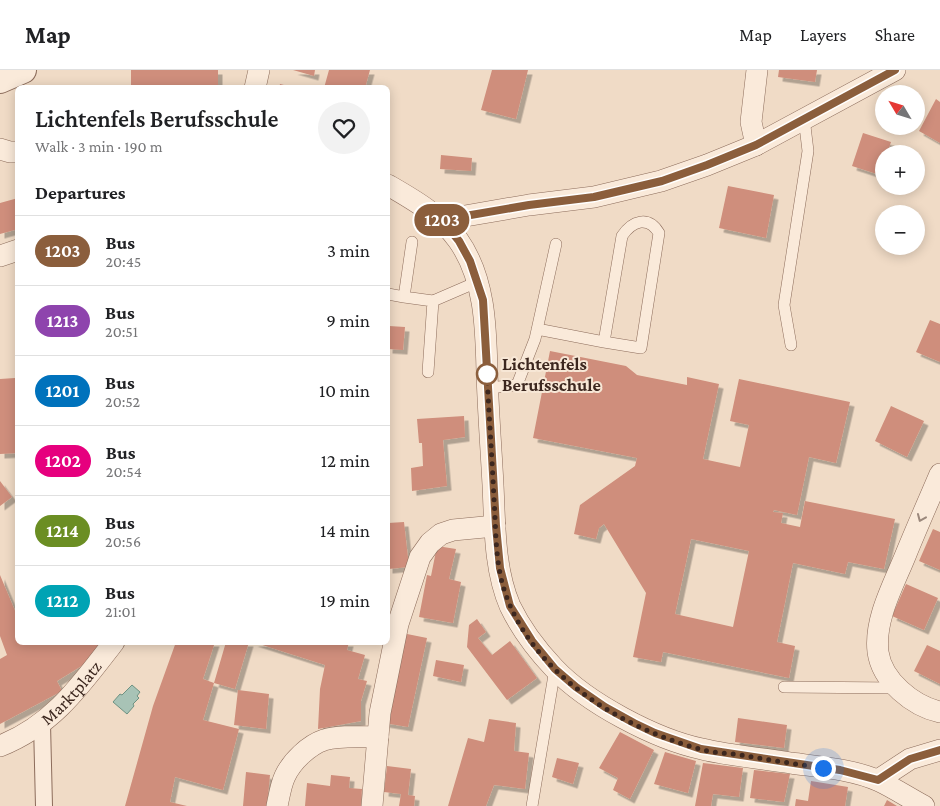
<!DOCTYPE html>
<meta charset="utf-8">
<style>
:root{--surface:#fff;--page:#f2f2f2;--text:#202124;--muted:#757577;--line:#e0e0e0}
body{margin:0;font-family:"Crimson Pro",serif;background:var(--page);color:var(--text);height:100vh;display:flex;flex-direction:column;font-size:19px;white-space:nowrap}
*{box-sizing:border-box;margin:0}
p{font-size:16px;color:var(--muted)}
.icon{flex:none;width:28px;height:28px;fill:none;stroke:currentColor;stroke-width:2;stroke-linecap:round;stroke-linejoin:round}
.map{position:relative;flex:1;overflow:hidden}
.side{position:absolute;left:15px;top:15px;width:375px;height:560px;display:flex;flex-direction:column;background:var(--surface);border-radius:8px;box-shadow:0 2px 12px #0003}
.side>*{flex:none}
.badge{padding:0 10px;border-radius:16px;font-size:18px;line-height:32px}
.needle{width:32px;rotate:308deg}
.controls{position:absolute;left:875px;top:15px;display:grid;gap:10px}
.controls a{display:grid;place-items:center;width:50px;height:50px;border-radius:50%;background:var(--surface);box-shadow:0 2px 12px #0003;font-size:25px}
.you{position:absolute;width:25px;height:25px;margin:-12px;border:4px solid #fff;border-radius:50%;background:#1a73e8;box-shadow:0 0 0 8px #1a73e833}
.map>.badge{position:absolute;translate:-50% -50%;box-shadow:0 0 0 2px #fff}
h2{padding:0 20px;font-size:19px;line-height:45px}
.round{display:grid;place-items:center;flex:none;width:52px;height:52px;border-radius:26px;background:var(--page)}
.headline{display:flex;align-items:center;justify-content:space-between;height:85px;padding:0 20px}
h1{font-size:24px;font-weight:600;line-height:38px}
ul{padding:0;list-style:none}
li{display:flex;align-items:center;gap:15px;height:70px;padding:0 20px;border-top:1px solid var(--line)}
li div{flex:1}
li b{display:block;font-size:19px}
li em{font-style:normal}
li .badge{min-width:55px;font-weight:700;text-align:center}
header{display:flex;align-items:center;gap:30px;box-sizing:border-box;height:70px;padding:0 25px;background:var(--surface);border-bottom:1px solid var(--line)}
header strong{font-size:24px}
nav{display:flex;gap:28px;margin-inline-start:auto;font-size:18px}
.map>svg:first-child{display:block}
</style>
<header>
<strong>Map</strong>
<nav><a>Map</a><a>Layers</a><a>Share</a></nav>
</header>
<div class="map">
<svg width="940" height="736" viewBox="0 0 940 736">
<defs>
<filter id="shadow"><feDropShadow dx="4.5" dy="4.5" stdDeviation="0" flood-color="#0004"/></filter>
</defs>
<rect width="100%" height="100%" fill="#f0dbc6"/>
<path fill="#a8c3b6" stroke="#6e9282" d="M132 615 140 622 137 626 139 628 133 634 134 636 127 644 113 632 120 624 122 625Z"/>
<path fill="#cf8e7b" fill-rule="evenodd" filter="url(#shadow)" d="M131 0H218V18H131Z
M293 0H315L314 6Z
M329 0H370L365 18H324Z
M492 0H528L516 49 481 40Z
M779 0H817L815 12 778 7Z
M280 14 292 17V18H279Z
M936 29 940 32V73L919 61Z
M863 63 891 72 887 84H884V95L880 105 852 96Z
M441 85 472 88 471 101 440 99Z
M728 116 774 125 766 168 719 158Z
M18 128V159L0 164V133Z
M930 250 940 254V292L916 282Z
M389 256 405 257 403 280 388 279Z
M550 281 626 296 637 305 687 315V307L719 314 703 389 740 397 749 355 730 351 739 309 850 332 836 393 809 387 797 445 774 440 773 442 783 443 781 453 800 457 805 431 895 449 884 499 848 492 845 504 793 493 777 572 795 576 789 608 663 582 661 592 633 587 646 523 604 454 599 458 596 469 574 464 580 435 635 396 637 388 533 368ZM691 469 749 481 733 557 675 544Z
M15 308 18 383 0 384V309Z
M891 336 924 351 907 387 875 371Z
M464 346 465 367 443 370 447 416 412 421 411 398 423 396 422 373H419L417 349Z
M0 411 12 427 0 436Z
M404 452 409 497 388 499V453Z
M933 459 940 462V500L919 491Z
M437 476 456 479 449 509 461 512 453 553 419 547 427 505 431 506Z
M0 505 18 548V572H28V574L31 572H105L88 592 57 611 62 621 0 654V589L7 585 0 566Z
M906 514 938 528 924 560 892 546Z
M477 549 486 562 478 568 492 585 510 571 537 608 507 630 467 577 469 555Z
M402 563 427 568 408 657 384 653Z
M176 572H215L203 609 214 613 203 650 239 659 223 720 175 707 170 732 187 736H125L153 636Z
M226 572H249L235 619 214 613Z
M253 572H349L347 580 365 585 358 609 367 611 361 631V651L318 659 320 619 325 595Z
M927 575 940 581V614L914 601Z
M436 590 464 595 461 612 433 606Z
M238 620 269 624 266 659 234 655Z
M738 648 787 655 784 678 735 672Z
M489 649 516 653 514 681 529 683 525 719 494 715 486 736H448L468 668 484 672Z
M620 662 654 680 630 729 613 720 618 708 599 698Z
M665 682 696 691 688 723 654 714Z
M557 688 579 693 573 714 552 707Z
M703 693 743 698 739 727 713 724 711 736H695Z
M387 696 411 699 408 725 415 726 414 736H399L401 724 384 722Z
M754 700 790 704 784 732 750 728Z
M246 702 270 705 267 736H243Z
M331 705 350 707 349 718 362 719 361 736H305L307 713 330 716Z
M811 711 848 717 845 736H795L796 729 808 731Z
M887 730 897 736H884Z"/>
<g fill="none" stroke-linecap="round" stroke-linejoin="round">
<g stroke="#8c6c5b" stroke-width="12">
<path id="service" d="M412 172 404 227 433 231 477 212
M388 224 404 227
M537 259 604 272 622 166C632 151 648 145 659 163L641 278 604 272
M791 275 784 235 808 81 804 48
M428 302 433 231
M488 318 517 315 535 269 556 174
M784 617 897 618
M532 736 555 599"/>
</g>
<g stroke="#8c6c5b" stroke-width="18">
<path id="pedestrian" d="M42 654 44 736"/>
</g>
<g stroke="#8c6c5b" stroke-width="22">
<g id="minor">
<path d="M255 18 259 0"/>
<path d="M756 75 751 52 757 0"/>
<path d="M0 79 10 82H18"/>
<path d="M388 115C414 130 439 144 458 170 485 208 486 257 487 302 488 339 491 377 493 415 495 455 494 499 510 536 521 559 537 580 554 598 587 633 655 669 702 679 731 686 761 688 791 693 820 697 852 699 879 711 894 718 909 728 924 736"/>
<path d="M442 150 529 135 594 127 661 111 707 95 756 75 895 0"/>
<path d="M0 186 18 180"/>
<path d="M940 404C929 430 917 457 906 484 894 514 874 549 878 582 882 611 913 636 940 642"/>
<path id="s1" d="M0 676C53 655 80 616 114 572"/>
<path d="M878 710 910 689 940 680"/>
<path d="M277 736C279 727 281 714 285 706 292 691 309 675 324 670 341 665 361 667 378 667"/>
<path d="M372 736 380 643 398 554 420 487 430 473 441 464 453 460 495 456"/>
</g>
</g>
<g stroke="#8c6c5b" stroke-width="28">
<path id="tertiary" d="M0 10 23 0"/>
</g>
<use href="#service" stroke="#faeada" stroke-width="11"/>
<use href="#pedestrian" stroke="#faeada" stroke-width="16"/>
<use href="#minor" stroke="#faeada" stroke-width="21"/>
<use href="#tertiary" stroke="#faeada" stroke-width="26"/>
</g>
<defs><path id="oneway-chevron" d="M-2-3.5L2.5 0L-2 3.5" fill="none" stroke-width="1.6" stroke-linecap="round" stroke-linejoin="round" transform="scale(1.25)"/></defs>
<use stroke="#9b887c" href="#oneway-chevron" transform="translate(921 448) rotate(113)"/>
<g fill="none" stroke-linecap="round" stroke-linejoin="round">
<g stroke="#fff" stroke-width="11">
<path id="line" d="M895 0 756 75 707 95 662 111 594 127 529 135 442 150 459 171 470 191 483 230 496 456 500 498 510 536 532 571 555 599 576 617 605 637 634 653 655 663 701 679 840 700 878 710 910 689 940 680"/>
</g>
<use href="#line" stroke="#8b5e3c" stroke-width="8"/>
<path stroke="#3c271f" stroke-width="5" stroke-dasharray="0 9" d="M487 304C489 346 492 387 494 429 496 457 495 488 503 516 528 601 618 657 700 679 713 683 727 683 741 685 768 690 796 694 823 698"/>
</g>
<circle fill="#fff" stroke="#8b5e3c" stroke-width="2.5" cx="487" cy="304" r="10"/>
<g text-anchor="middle" stroke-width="4" stroke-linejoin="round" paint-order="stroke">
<g font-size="18" font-weight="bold" fill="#3c271f" stroke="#f7e7d6" text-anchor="start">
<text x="502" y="300">Lichtenfels<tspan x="502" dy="21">Berufsschule</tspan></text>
</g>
<g font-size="18" fill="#3c271f" stroke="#f7e7d6">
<text dy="6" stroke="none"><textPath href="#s1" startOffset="90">Marktplatz</textPath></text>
</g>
</g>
</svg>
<div class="controls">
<a><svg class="needle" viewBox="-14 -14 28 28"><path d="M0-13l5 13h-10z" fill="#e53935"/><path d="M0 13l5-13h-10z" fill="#757577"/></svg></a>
<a>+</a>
<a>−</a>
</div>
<div class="you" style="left:823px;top:698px"></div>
<b class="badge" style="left:442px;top:150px;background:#8b5e3c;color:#fff">1203</b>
<section class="side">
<div class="headline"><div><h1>Lichtenfels Berufsschule</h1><p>Walk · 3 min · 190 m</p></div><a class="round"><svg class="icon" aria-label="heart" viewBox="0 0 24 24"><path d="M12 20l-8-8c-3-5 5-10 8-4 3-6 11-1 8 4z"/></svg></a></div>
<h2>Departures</h2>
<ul>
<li><span class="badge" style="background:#8b5e3c;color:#fff">1203</span><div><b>Bus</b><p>20:45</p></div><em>3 min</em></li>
<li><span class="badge" style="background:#8e44ad;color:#fff">1213</span><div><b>Bus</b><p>20:51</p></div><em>9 min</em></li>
<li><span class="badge" style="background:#0072bc;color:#fff">1201</span><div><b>Bus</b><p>20:52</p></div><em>10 min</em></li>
<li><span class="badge" style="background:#e6007e;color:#fff">1202</span><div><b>Bus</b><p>20:54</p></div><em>12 min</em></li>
<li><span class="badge" style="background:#6b8e23;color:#fff">1214</span><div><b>Bus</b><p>20:56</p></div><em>14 min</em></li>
<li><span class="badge" style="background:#00a3b4;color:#fff">1212</span><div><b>Bus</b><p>21:01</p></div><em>19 min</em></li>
</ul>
</section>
</div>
